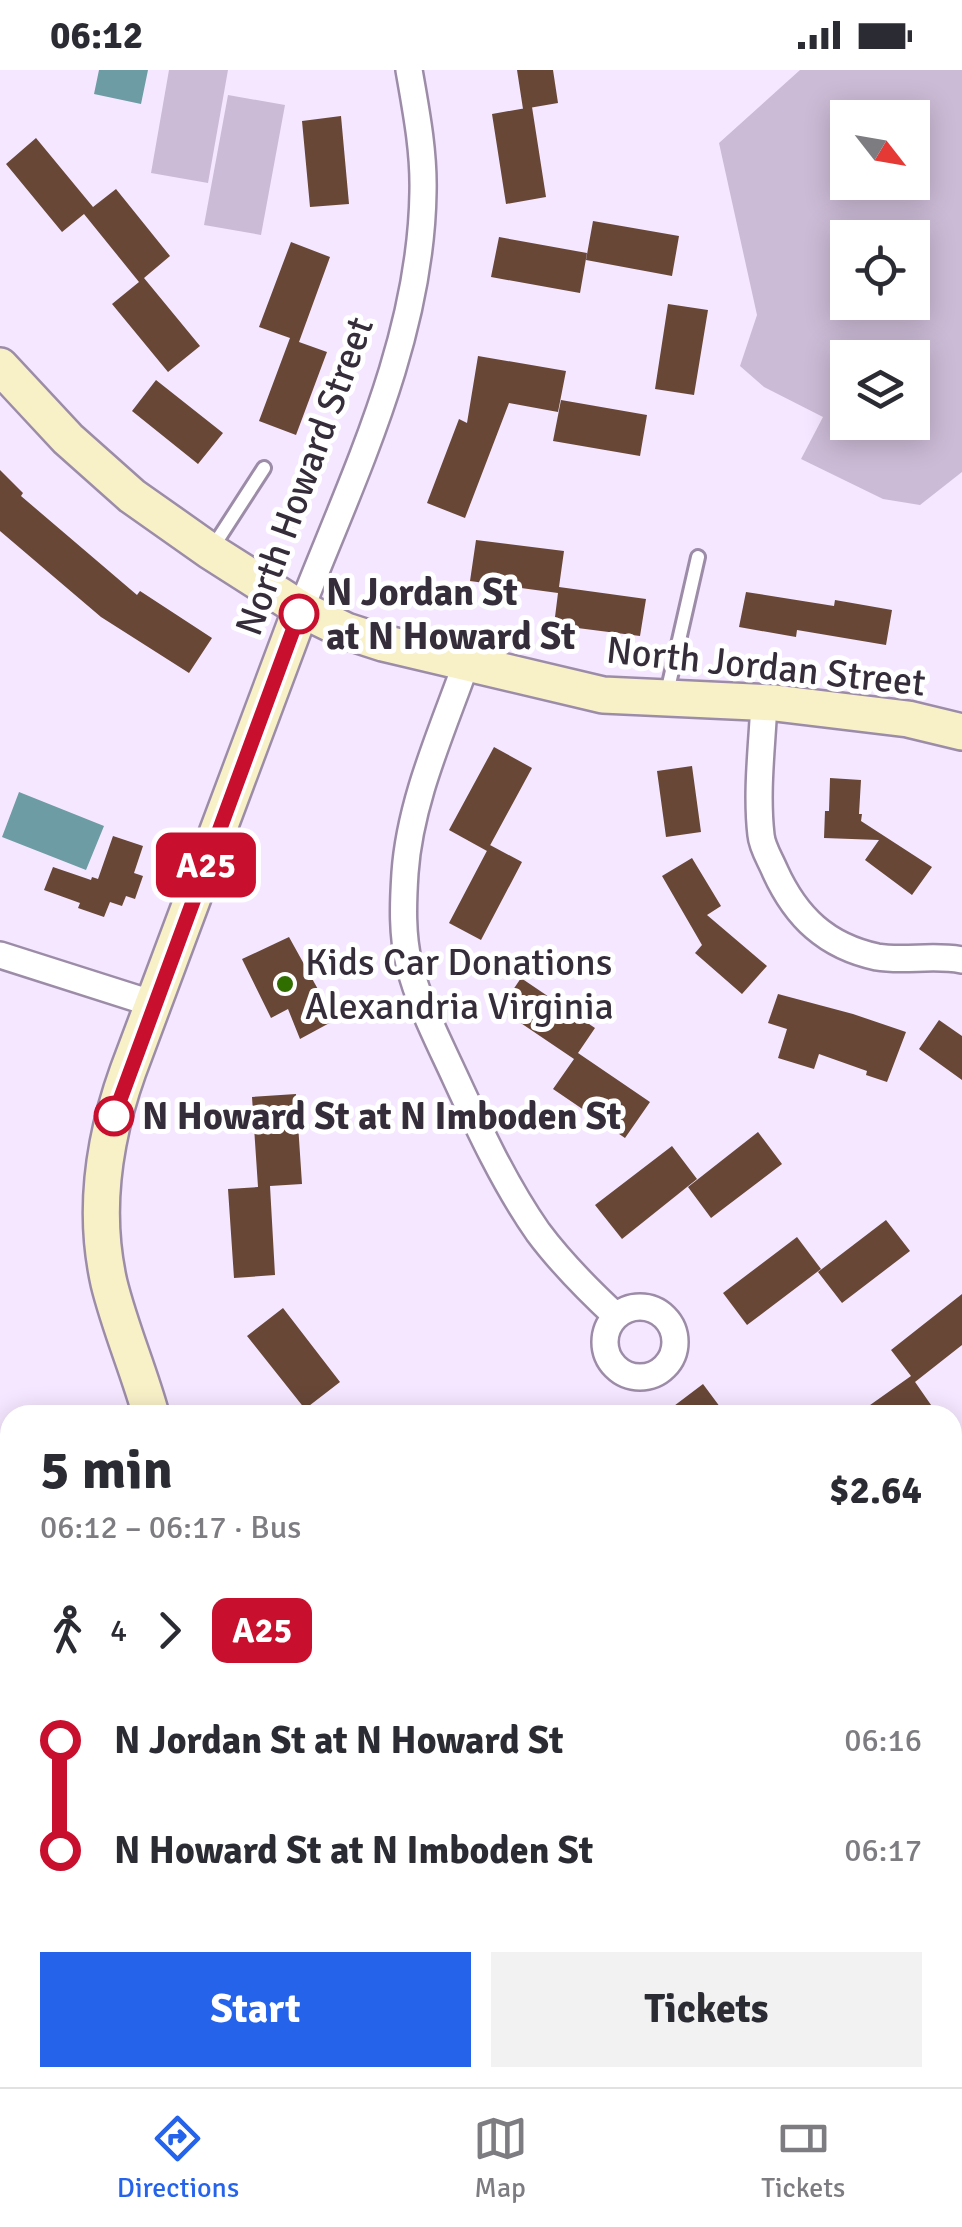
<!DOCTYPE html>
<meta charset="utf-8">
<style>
:root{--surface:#fff;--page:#f2f2f3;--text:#2b2b33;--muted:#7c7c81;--line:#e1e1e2;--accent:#2563eb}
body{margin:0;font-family:Signika,sans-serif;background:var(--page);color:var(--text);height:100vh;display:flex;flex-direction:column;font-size:38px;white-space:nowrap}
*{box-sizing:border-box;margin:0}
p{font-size:32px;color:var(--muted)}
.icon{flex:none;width:55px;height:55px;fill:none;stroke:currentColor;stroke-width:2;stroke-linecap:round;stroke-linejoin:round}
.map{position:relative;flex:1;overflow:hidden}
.drawer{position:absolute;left:0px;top:1335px;width:962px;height:682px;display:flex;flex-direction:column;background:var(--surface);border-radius:30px 30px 0 0;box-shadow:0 5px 25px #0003}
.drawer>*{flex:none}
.badge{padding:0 20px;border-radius:15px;font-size:35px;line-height:65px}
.needle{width:65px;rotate:121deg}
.tools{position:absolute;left:830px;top:30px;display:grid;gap:20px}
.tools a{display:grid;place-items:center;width:100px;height:100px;border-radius:0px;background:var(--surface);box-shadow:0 5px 25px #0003;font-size:50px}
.map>.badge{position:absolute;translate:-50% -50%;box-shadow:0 0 0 5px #fff}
.legs{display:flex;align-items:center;gap:15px;height:110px;padding:0 40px;font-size:32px}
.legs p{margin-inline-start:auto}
.overview{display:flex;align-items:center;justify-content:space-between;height:170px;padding:0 40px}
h1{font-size:55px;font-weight:800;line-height:75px}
.primary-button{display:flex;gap:20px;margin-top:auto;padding:20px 40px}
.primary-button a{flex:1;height:115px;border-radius:0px;background:var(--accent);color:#fff;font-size:40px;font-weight:800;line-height:115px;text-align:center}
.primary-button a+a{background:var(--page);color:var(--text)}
ul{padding:0 40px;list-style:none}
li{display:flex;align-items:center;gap:35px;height:110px;font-size:38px}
li i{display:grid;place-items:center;width:15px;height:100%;margin:0 12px;background:currentColor}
li i::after{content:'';width:25px;height:25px;margin:-12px;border:8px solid;border-radius:50%;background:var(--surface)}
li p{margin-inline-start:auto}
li:first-child i{background:linear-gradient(#0000 50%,currentColor 0)}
li:last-child i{background:linear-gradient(currentColor 50%,#0000 0)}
.status{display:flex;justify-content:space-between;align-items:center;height:70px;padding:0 50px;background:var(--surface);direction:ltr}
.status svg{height:28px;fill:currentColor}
.tabs{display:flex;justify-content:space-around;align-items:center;height:140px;border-top:2px solid var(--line);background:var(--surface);font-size:28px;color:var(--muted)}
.tabs a{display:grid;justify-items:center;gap:5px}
.tabs .selected{color:var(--accent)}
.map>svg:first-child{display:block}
</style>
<div class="status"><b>06:12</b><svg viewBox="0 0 49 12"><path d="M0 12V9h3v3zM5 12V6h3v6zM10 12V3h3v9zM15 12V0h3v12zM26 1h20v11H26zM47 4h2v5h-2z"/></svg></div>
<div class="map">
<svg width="962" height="2017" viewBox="0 0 962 2017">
<rect width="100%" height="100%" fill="#f5e7ff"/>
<path fill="#ccbbd6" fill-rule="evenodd" d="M169 0H228L208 113 151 103Z
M800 0H962V402L920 435 883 429 801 389 823 347 764 317 740 296 757 245 719 73ZM848 48H912V112H848ZM848 168H912V232H848ZM848 288H912V352H848Z
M228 25 285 35 261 165 204 155Z
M962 1382V2017H750L744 2008H952V1387Z"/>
<path fill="#6d9ca5" d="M99 0H148L141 34 94 24Z
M19 722 104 756 86 800 2 767Z"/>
<path fill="#684737" d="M517 0H553L558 33 523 39Z
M532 37 546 127 506 134 492 44Z
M341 46 349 134 310 137 302 51Z
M36 68 93 137 116 119 170 186 144 208 200 276 168 302 112 234 139 212 84 144 62 162 6 94Z
M593 151 679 166 672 206 586 190Z
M499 167 587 183 580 223 491 207Z
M291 172 330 187 299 272 327 282 296 365 259 351 290 268 259 257Z
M668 234 708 240 694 325 655 319Z
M478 286 566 301 558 342 509 333 465 448 427 433 459 349 467 353Z
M156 310 223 363 198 394 132 341Z
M561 330 647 345 640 386 553 371Z
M0 400 23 423 21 426 137 525 140 521 212 568 189 603 101 547 0 461Z
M476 470 564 481 559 517 646 529 640 566 554 555 558 523 470 511Z
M746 522 834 536 835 530 892 540 886 575 797 560 796 567 739 557Z
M494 677 532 698 487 781 449 760Z
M692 696 701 762 666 767 657 701Z
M830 708 861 710 859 744H862L861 751 932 797 912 825 865 790 879 770 824 768 825 741H829Z
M113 766 143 776 134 803 143 806 135 829 126 826 122 836 110 832 104 847 78 838 80 833 44 820 53 797 91 810 92 807 98 809Z
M490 775 522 792 481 870 449 853Z
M692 788 721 836 707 845 767 896 742 924 695 883 702 875 662 806Z
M289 867 335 950 300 969 288 939 271 948 242 889Z
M521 908 595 958 578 983 650 1032 625 1068 553 1019 574 989 500 939Z
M778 924 853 944 906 962 887 1012 866 1005 867 1001 819 984 814 999 778 988 787 959 768 953Z
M939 950 962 966V1010L919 979Z
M296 1024 302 1114 270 1116 275 1205 234 1208 228 1119 258 1117 252 1027Z
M758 1062 782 1094 711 1148 688 1117Z
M672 1076 697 1109 622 1169 595 1135Z
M886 1150 910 1181 842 1233 818 1202Z
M797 1167 821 1199 747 1255 723 1223Z
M962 1224V1275L915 1312 913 1309 938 1345H856L911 1306 891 1280Z
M283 1238 340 1312 305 1339 247 1266Z
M703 1314 726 1345H662Z"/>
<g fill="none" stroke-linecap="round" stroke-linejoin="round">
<g stroke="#9d8ca8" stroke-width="18">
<path id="lane" d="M211 480 264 398
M666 627 698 487"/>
</g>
<g stroke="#9d8ca8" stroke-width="30">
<path id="street" d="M301 539C354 404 421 269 423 122 424 81 416 40 409 0
M467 591C443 659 410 730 405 803 403 834 402 865 409 894 419 934 438 970 455 1007 479 1059 505 1115 538 1162 561 1193 588 1220 616 1246
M764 633C762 676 756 722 761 765 762 777 770 789 775 801 796 847 826 876 877 887 905 892 932 884 962 890
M0 885 154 934
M605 1272a35 35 0 1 1 70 0a35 35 0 1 1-70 0Z"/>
</g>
<g stroke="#9d8ca8" stroke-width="40">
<path id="secondary" d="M0 296 68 369 132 426 210 481 301 539 346 561 383 573 603 625 775 633 908 649 962 662
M151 1345C139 1301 120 1258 109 1213 93 1142 104 1068 128 1001L301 539
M493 2008 499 2017"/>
</g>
<use href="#lane" stroke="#fff" stroke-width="12"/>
<use href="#street" stroke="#fff" stroke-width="25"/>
<use href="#secondary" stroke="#f8f1c8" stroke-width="35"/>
</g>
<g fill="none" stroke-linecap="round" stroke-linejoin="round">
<g stroke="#fff" stroke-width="22">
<path id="line-1" d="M114 1046 299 544"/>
</g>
<use href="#line-1" stroke="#c8102e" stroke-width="15"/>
</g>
<g fill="#fff" stroke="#c8102e" stroke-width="5">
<circle cx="299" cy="544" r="18"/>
<circle cx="114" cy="1046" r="18"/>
</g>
<circle fill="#316e00" stroke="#fff" stroke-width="4" cx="285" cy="914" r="10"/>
<g text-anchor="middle" stroke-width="10" stroke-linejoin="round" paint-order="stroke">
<g font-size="38" fill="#352d39" stroke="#fff">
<text transform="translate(304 406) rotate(-70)" y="13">North Howard Street</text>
<text transform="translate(766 596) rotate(6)" y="13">North Jordan Street</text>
</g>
<g font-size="38" font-weight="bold" fill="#352d39" stroke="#fff" text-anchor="start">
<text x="326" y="535">N Jordan St<tspan x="326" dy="44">at N Howard St</tspan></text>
<text x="142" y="1059">N Howard St at N Imboden St</text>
</g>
<g font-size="38" fill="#352d39" stroke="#fff" text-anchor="start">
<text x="305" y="905">Kids Car Donations<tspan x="305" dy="44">Alexandria Virginia</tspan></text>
</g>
</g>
</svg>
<div class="tools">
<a><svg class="needle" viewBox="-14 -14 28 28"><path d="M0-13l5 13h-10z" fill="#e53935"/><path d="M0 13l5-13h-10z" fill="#7c7c81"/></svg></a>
<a><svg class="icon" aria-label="locate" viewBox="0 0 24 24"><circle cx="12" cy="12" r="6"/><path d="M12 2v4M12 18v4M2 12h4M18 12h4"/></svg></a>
<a><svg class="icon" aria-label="layers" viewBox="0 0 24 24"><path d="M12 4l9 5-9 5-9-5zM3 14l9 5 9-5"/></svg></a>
</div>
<b class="badge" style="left:206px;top:795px;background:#c8102e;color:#fff">A25</b>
<section class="drawer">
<div class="overview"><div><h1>5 min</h1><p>06:12 – 06:17 · Bus</p></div><b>$2.64</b></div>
<div class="legs"><svg class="icon" aria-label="walk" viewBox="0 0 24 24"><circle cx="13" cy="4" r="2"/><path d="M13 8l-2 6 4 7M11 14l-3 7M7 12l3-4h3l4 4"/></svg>4<svg class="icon" aria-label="forward" viewBox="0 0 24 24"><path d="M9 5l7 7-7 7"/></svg><b class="badge" style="background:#c8102e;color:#fff">A25</b></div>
<ul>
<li><i style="color:#c8102e"></i><b>N Jordan St at N Howard St</b><p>06:16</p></li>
<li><i style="color:#c8102e"></i><b>N Howard St at N Imboden St</b><p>06:17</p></li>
</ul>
<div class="primary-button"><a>Start</a><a>Tickets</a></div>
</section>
</div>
<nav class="tabs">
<a class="selected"><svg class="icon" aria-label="directions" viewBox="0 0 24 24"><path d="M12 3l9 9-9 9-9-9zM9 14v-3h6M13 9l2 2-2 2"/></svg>Directions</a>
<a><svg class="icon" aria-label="map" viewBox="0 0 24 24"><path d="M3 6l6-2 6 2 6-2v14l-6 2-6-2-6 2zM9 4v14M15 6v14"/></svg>Map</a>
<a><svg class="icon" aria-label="tickets" viewBox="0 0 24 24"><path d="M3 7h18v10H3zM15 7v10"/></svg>Tickets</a>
</nav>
